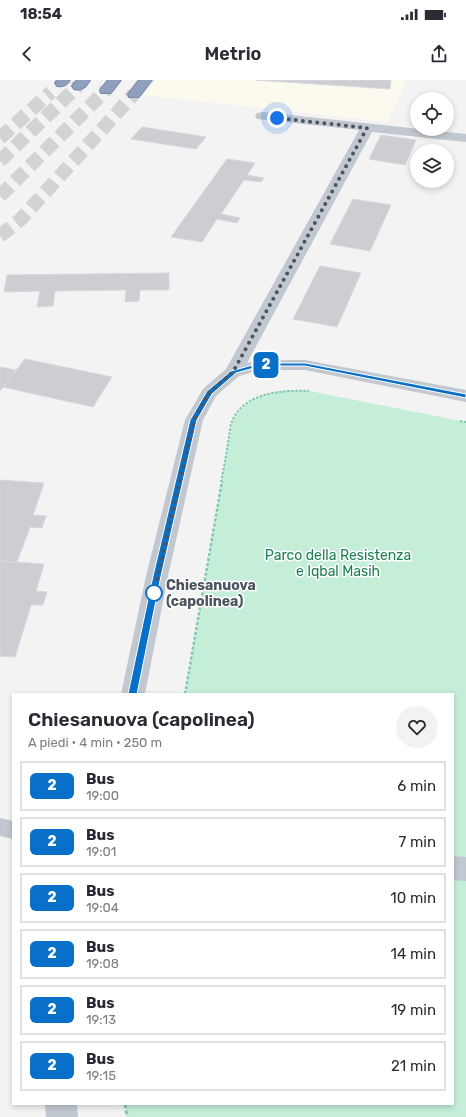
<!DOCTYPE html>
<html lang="it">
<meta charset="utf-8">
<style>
:root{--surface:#fff;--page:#f2f2f3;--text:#2b2b33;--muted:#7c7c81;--line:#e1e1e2}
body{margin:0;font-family:Rubik,sans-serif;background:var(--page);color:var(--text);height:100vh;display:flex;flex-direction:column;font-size:15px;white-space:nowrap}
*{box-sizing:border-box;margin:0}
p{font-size:13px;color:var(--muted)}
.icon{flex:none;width:22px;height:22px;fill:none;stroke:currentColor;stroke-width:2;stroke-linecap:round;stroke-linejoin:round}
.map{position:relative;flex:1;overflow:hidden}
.sheet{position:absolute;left:12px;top:613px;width:442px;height:412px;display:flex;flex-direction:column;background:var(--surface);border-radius:0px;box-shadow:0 2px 6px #0003}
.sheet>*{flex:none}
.badge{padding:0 8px;border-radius:6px;font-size:14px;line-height:26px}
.tools{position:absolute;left:410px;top:12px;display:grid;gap:8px}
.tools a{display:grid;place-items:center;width:44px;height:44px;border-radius:50%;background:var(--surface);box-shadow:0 2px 6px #0003;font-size:20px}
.you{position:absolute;width:20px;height:20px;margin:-10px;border:3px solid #fff;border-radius:50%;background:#1a73e8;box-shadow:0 0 0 6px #1a73e833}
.map>.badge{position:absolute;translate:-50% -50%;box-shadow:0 0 0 2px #fff}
.round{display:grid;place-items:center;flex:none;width:42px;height:42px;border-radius:21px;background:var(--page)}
.head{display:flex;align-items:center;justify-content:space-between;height:68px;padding:0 16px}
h1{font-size:19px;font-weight:600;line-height:30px}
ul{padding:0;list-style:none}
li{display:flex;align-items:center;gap:12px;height:50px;margin:0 8px 6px;padding:0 8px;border:2px solid var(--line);border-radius:0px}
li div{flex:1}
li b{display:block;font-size:15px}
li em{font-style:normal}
li .badge{min-width:44px;font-weight:700;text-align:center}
.status{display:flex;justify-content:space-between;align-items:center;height:28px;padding:0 20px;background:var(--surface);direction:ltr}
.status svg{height:11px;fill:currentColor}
header{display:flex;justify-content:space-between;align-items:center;height:52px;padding:0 16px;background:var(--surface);font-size:18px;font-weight:600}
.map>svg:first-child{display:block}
</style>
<div class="status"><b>18:54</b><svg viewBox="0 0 49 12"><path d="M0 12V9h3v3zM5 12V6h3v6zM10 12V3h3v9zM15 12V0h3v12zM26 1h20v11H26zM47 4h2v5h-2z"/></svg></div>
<header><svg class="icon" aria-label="back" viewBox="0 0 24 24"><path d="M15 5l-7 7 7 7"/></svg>Metrio<svg class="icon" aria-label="share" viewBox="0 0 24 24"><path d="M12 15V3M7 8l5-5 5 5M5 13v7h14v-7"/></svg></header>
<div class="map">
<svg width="466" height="1037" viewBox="0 0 466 1037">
<rect width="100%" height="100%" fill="#f4f3f3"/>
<path fill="#fcf9ef" d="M156 0H407L388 42 142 15Z"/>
<path fill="#c5eed9" d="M294 310 310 311 466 342V1037H127L125 1024H453V614H185L232 341C249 316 266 312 294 310Z"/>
<path fill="#cdced4" stroke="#d7d8dd" d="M255 0H391L390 9Z
M142 47 206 57 196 69 131 59Z
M381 55 416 60 405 85 369 79Z
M227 79 255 83 247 95 264 98 261 102 244 100 221 134 240 138 237 143 217 139 202 162 171 157Z
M353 119 391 125 370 171 330 164Z
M320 186 361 193 337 247 293 239Z
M169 193V210H140L139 221 125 222 126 210 55 211 53 226 37 227 40 211 4 212 7 195Z
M25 279 112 297 93 327 3 307Z
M0 287 16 290 0 311Z
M0 400 44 403 33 435 46 436 42 448 30 447 17 482 0 481Z
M0 481 44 484 36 511 47 512 43 525H31L15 577 0 576Z"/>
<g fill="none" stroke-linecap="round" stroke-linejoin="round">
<path stroke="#d2d3d5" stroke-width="14" stroke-dasharray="14 7" stroke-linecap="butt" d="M0 58 51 12
M0 81 78 6
M0 116 106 10
M0 156 20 140 134 14"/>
<g stroke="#798ba9" stroke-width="2">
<path id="highway" d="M57 0H70C66 6 63 7 57 6L55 3Z
M77 0H90C86 7 82 11 74 9L72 6Z
M108 0H121L111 13H101L100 10Z
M139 0H152L139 17H129L128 14Z"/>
</g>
<path stroke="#7fcaac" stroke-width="2" stroke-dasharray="2.5 1.5" stroke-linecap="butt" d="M460 341 466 342
M221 402C224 387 227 371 229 356 230 351 230 345 232 341 245 312 282 310 309 311"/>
<path stroke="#7fcaac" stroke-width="2.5" stroke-dasharray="3 2" stroke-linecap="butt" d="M185 614 222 401"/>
<path stroke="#7fcaac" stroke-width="3" stroke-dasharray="4 2.5" stroke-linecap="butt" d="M125 1024 127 1037"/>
<path fill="#c1c8d0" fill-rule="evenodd" d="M0 738 13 741V759L0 756Z"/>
<path fill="#c1c8d0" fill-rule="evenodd" d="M262 32 466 54V62L372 52 247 283 260 280H305L466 310V322L305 290H260L239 296 216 316 203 340 168 496 145 614H121L146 496 185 340 203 309 226 289 359 50 257 39 255 36 257 33Z
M453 776 466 777V801L453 800Z
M45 1024H77L78 1037H46Z"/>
<use href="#highway" fill="#8ea0bd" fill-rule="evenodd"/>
</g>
<path fill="#0970ca" stroke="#fff" d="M260 283H305L466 314V318L305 286H261L236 293 212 314 197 340 161 496 137 614 133 617 130 616 128 614 153 496 190 340 207 311 231 291Z"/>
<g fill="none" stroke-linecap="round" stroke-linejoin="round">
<path stroke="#4b545f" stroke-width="4" stroke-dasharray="0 7.2" d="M154 513 194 340 209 313 233 292 367 48 277 38"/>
</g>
<circle fill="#fff" stroke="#0970ca" stroke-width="2" cx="154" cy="513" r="8"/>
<g text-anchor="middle" stroke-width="3" stroke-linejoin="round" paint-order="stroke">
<g font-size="14" fill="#1e7e57" stroke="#fff">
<text x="338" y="480">Parco della Resistenza<tspan x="338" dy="16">e Iqbal Masih</tspan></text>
</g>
<g font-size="14" font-weight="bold" fill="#4b545f" stroke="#fff" text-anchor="start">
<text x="166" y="510">Chiesanuova<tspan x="166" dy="16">(capolinea)</tspan></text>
</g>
</g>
</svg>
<div class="tools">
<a><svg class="icon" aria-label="locate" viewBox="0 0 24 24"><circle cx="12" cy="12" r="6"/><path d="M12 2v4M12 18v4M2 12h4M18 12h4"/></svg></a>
<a><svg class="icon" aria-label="layers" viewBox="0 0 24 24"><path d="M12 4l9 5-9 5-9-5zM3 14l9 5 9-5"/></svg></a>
</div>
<div class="you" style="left:277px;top:38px"></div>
<b class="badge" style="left:266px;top:285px;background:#0970ca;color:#fff">2</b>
<section class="sheet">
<div class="head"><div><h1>Chiesanuova (capolinea)</h1><p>A piedi · 4 min · 250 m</p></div><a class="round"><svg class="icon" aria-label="heart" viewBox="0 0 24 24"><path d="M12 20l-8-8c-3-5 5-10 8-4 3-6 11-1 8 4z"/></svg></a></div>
<ul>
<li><span class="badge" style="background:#0970ca;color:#fff">2</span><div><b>Bus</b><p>19:00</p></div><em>6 min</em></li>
<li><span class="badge" style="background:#0970ca;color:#fff">2</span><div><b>Bus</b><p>19:01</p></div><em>7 min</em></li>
<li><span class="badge" style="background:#0970ca;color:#fff">2</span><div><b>Bus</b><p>19:04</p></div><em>10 min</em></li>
<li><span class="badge" style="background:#0970ca;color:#fff">2</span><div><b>Bus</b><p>19:08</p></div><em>14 min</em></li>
<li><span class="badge" style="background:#0970ca;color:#fff">2</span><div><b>Bus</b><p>19:13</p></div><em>19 min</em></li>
<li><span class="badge" style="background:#0970ca;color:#fff">2</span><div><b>Bus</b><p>19:15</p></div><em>21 min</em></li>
</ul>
</section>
</div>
